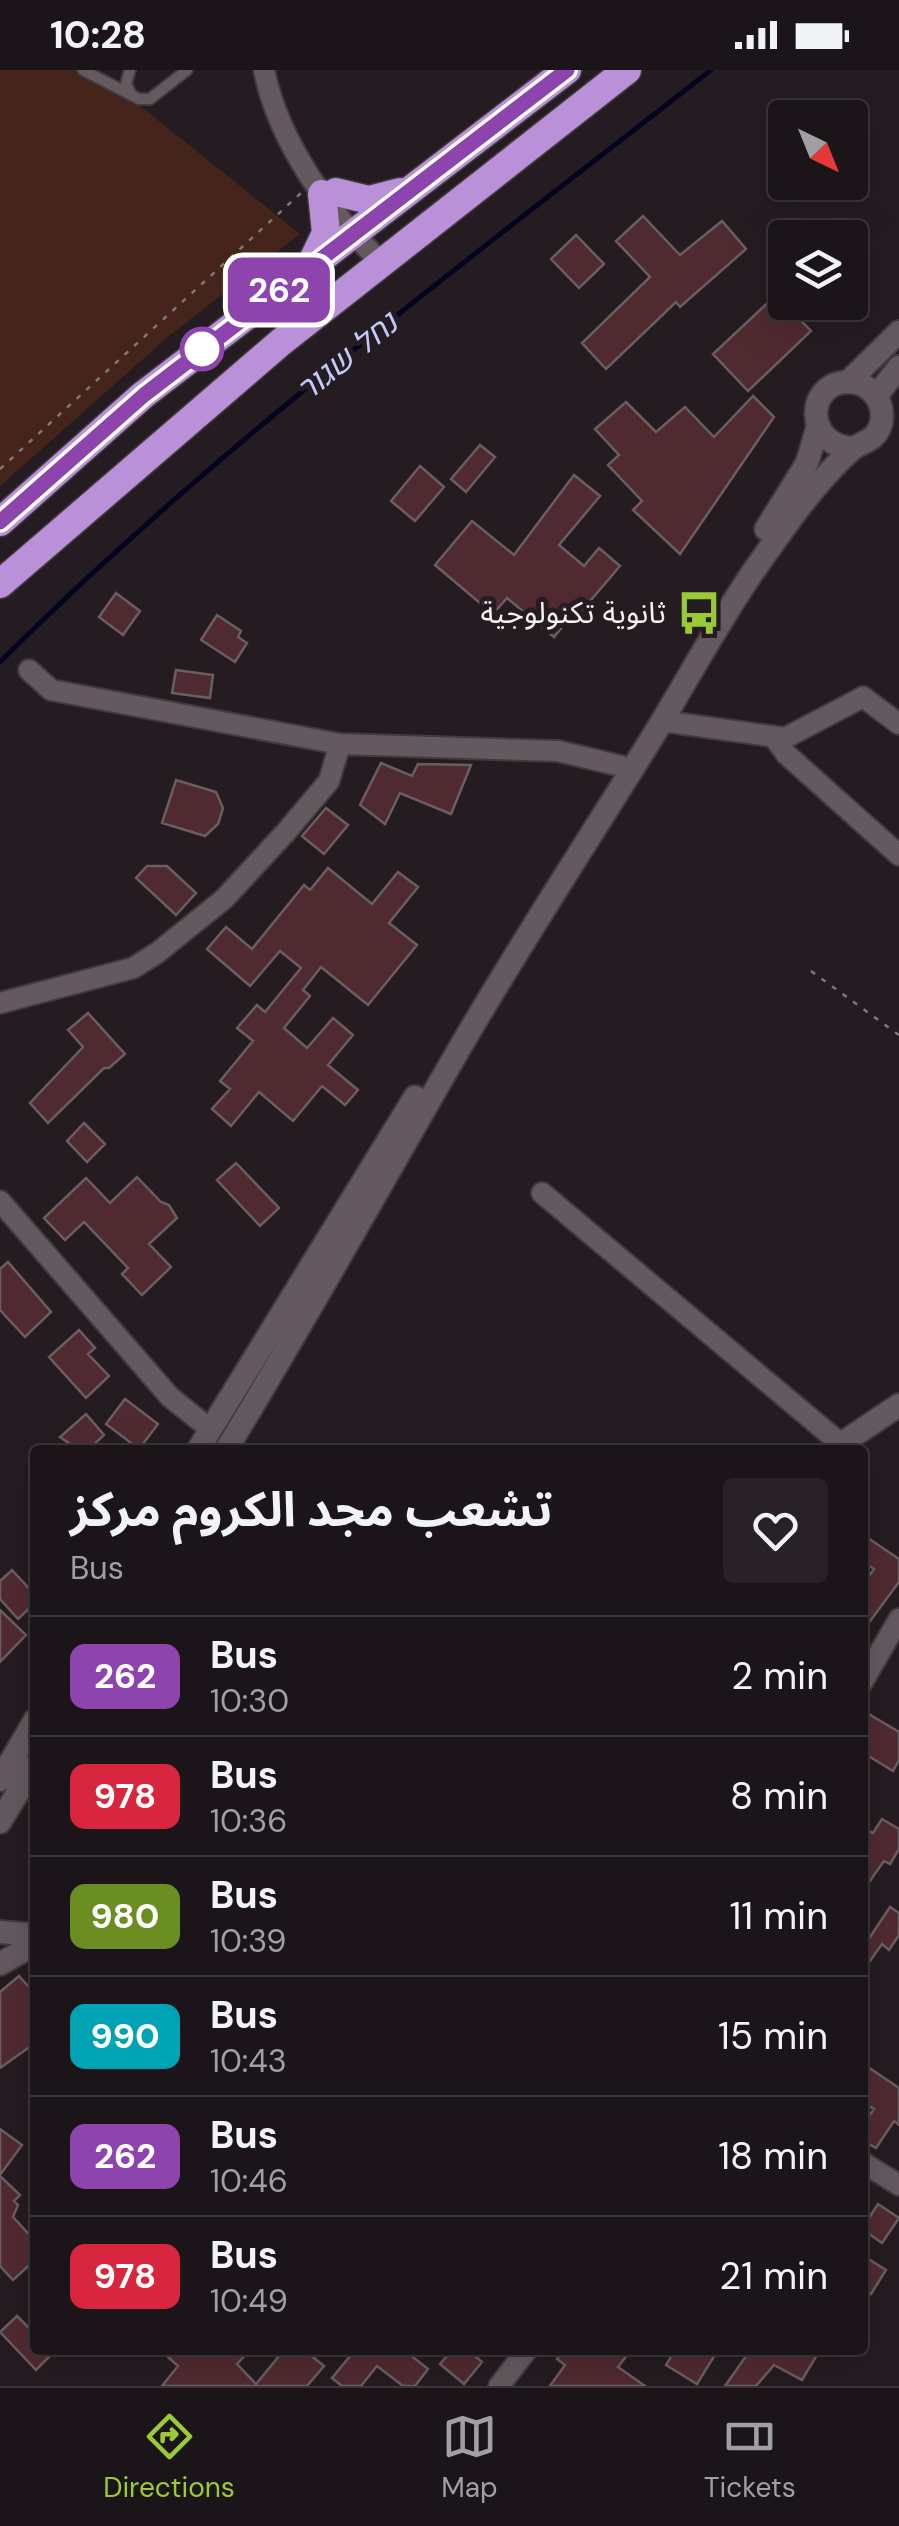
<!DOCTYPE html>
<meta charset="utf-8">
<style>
:root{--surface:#1b1519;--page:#282226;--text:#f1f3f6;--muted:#a09fa2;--line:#393438;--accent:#9acb34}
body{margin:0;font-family:"DM Sans","Noto Sans Arabic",Heebo,sans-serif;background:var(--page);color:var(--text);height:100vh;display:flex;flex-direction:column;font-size:38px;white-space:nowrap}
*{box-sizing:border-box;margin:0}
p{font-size:32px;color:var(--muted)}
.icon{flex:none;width:55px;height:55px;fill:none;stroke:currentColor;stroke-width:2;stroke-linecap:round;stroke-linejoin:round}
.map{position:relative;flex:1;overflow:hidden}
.details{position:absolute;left:30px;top:1375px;width:838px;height:910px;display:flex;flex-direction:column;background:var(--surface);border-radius:10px;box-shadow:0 10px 40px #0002,0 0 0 2px var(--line)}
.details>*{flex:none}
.badge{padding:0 20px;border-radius:15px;font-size:35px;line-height:65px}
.needle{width:65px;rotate:137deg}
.fabs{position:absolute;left:768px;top:30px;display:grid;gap:20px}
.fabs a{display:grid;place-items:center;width:100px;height:100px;border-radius:10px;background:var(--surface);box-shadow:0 10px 40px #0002,0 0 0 2px var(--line);font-size:50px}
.map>.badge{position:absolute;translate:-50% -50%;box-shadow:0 0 0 5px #fff}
.round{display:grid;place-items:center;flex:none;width:105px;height:105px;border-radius:10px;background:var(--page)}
.overview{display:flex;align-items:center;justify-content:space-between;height:170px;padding:0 40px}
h1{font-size:48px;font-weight:700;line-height:75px}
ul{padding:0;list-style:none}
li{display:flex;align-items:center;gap:30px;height:120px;padding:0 40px;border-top:2px solid var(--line)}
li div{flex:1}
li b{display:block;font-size:38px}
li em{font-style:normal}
li .badge{min-width:110px;font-weight:700;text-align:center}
.status{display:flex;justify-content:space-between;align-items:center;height:70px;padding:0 50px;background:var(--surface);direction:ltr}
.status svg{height:28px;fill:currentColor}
.dock{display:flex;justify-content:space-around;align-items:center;height:140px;border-top:2px solid var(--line);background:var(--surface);font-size:28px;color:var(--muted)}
.dock a{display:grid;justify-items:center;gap:5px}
.dock .on{color:var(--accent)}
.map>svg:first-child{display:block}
</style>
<div class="status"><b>10:28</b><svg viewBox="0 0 49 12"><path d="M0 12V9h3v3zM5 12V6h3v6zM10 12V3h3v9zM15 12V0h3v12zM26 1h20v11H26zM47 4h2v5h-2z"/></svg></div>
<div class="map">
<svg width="899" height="2316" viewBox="0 0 899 2316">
<rect width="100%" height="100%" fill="#241c21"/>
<path fill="#45251b" d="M0 0H95L300 164 169 266 0 416Z"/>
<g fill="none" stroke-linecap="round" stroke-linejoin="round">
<path stroke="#05041f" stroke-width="5" d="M0 592C216 376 471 188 711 0"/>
</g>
<path fill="#502a31" stroke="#6b5e60" stroke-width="2.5" d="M643 146 680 185 722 151 746 179 680 237 676 232 606 299 582 273 650 207 616 171Z
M576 165 604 194 579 218 551 189Z
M776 225 811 261 748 321 713 284Z
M753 326 774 347 680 484 633 440 642 431 608 395 619 385 595 359 626 332 656 362 685 337 714 367Z
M480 375 495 387 466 422 451 409Z
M420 396 444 417 415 451 391 431Z
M574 405 600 426 559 475 584 496 599 478 620 496 579 544 575 541 554 567 507 528 493 544 435 495 472 451 514 485Z
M116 523 140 541 123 565 99 547Z
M217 545 241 561 238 567 247 573 235 592 201 570Z
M176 600 213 605 210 628 172 623Z
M381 693 412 706 418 694 471 695 451 744 400 723 385 754 360 735Z
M176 710 216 722 223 738 218 754 205 766 162 753Z
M326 738 348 755 324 784 302 766Z
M147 796H167L196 823 176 845 136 808Z
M328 798 372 834 398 802 418 817 389 853 417 875 368 935 321 897 303 920 310 926 284 958 307 978 333 948 353 965 328 995 358 1020 345 1035 322 1016 293 1051 259 1022 231 1056 212 1039 230 1019 220 1011 253 971 237 958 257 935 265 942 301 898 280 881 250 916 207 879 226 857 252 879 304 815 310 820Z
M88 943 125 984 109 998H104L48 1053 30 1033 83 977 68 960Z
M84 1053 105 1074 87 1092 67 1071Z
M236 1093 279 1138 260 1156 217 1110Z
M137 1107 161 1132 169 1135 177 1148 149 1174 171 1197 142 1225 122 1204 128 1198 84 1152 65 1170 44 1148 86 1108 110 1133Z
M8 1192 51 1242 25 1267 0 1240V1199Z
M79 1260 95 1278 88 1284 109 1306 86 1328 49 1287Z
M125 1329 158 1354 139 1379 106 1354Z
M86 1344 104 1365 88 1380H79L60 1367Z
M862 1464 899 1489V1512L862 1562V1516L874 1499 862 1491Z
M12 1500 35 1525V1533L18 1549 0 1529V1511Z
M0 1540 26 1565 0 1592Z
M862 1640 899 1662V1690L893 1701 862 1682Z
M882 1749 899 1759V1779L890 1794 884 1791 862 1822V1757L873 1763Z
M890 1837 899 1843V1865L889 1880 882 1874 862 1902V1879Z
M19 1906 35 1924V1973L0 1998V1922Z
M862 1993 899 2018V2055L894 2051 876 2078 862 2070V2056L874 2039 862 2032Z
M0 2059 22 2075 0 2105Z
M0 2106 20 2125 14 2131 18 2135 13 2147 35 2171V2190L13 2210 0 2196Z
M878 2134 899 2148 882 2173 862 2159Z
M862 2185 886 2200 871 2224 862 2219Z
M17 2246 35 2264V2280H56L36 2300 0 2262Z
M160 2280H250L237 2294 256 2314 284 2280H304L324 2296 307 2316H162L178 2296Z
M355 2280H404L428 2299 415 2316H403L377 2296 361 2316H342L332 2308Z
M452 2280H468L482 2292 464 2314 440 2294Z
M563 2280H631L618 2297 645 2316H550L565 2295 557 2289Z
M675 2280H718L697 2314 666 2295Z
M746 2280H820L802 2310 774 2295 756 2316H725L749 2282Z"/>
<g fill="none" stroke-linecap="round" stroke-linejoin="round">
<g stroke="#413a3e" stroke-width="14">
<path id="service" d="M83 0 139 29H150L187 0
M130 22 126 14 130 0"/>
</g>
<g stroke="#413a3e" stroke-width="24">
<path id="minor" d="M264 0C278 70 330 146 382 192
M29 600 51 620 340 674 558 681 621 696
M662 651 785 668 863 627 899 654
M773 666 786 684 899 785
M0 933 133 898 157 883 224 829 286 762 329 711 340 674
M542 1123 841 1374
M0 1131 170 1327 210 1359
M862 1613 899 1549
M862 2092 899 2115
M499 2316 527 2280"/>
</g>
<g stroke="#413a3e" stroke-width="26">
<path id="tertiary" d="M848 312 899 262
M876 326 899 297
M766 459 807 393 818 356
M198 1380 415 1027
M226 1380C306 1249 381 1114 458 981 517 879 582 780 645 679 682 620 715 557 755 499 784 458 813 415 850 381 859 372 872 373 879 359 889 337 872 311 847 312 805 314 805 375 852 378
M832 1380 899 1335
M0 1710 35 1650
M0 1752 35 1694
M0 1862 35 1865
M0 1894 35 1874"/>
</g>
<g stroke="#413a3e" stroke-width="31">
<path id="trunk" d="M336 122 369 130 400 122
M313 190 326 163 322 124
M0 452 143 325 567 0
M0 514 281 272 627 0"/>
</g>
<path stroke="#7e777b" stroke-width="2.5" stroke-dasharray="5 8" stroke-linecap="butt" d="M0 399 301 123
M811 901 899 965"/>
<use href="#service" stroke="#63595f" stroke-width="10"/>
<use href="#minor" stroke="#63595f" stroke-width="20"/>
<use href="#tertiary" stroke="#63595f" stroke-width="22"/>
<use href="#trunk" stroke="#ba90d8" stroke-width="28"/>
</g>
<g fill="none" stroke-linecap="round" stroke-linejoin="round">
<g stroke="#fff" stroke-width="22">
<path id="line" d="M0 452 144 325 567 0"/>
</g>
<use href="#line" stroke="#8e44ad" stroke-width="15"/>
</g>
<defs>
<g id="bus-bare" transform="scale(3.45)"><path d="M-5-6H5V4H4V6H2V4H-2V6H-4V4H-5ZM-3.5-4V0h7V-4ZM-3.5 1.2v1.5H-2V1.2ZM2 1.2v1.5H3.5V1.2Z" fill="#9acb34" stroke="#241c21" stroke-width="2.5" paint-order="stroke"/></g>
</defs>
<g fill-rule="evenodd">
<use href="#bus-bare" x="699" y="543"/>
</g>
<circle fill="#fff" stroke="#8e44ad" stroke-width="5" cx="202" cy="279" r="20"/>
<g text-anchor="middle" stroke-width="10" stroke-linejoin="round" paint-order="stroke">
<g font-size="30" fill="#f8f2f5" stroke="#241c21" text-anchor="end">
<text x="666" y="553">ثانوية تكنولوجية</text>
</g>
<g font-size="32" font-style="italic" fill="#c3c9fb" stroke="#241c21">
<text transform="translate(347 286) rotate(-39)" y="11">נחל שגור</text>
</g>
</g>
</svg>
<div class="fabs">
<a><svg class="needle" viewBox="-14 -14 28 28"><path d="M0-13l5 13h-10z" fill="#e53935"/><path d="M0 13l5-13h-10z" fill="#a09fa2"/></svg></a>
<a><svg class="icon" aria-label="layers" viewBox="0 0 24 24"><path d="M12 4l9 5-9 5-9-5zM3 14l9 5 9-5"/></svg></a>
</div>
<b class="badge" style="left:279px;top:220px;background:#8e44ad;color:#fff">262</b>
<section class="details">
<div class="overview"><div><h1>تشعب مجد الكروم مركز</h1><p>Bus</p></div><a class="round"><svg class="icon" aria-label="heart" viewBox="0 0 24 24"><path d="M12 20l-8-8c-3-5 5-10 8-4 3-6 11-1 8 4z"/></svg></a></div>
<ul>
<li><span class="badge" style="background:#8e44ad;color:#fff">262</span><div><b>Bus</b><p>10:30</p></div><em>2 min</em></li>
<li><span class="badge" style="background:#d7263d;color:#fff">978</span><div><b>Bus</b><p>10:36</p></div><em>8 min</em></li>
<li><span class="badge" style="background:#6b8e23;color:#fff">980</span><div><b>Bus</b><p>10:39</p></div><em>11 min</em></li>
<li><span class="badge" style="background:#00a3b4;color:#fff">990</span><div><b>Bus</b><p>10:43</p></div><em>15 min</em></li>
<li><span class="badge" style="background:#8e44ad;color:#fff">262</span><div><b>Bus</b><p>10:46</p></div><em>18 min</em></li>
<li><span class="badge" style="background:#d7263d;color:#fff">978</span><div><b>Bus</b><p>10:49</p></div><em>21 min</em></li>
</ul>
</section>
</div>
<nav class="dock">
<a class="on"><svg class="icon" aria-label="directions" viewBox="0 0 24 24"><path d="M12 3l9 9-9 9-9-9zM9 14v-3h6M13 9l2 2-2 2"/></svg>Directions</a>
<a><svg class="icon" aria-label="map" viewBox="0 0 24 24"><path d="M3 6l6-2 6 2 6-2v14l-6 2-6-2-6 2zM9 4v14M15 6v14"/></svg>Map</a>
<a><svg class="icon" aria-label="tickets" viewBox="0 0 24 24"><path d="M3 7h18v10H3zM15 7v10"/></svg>Tickets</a>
</nav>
